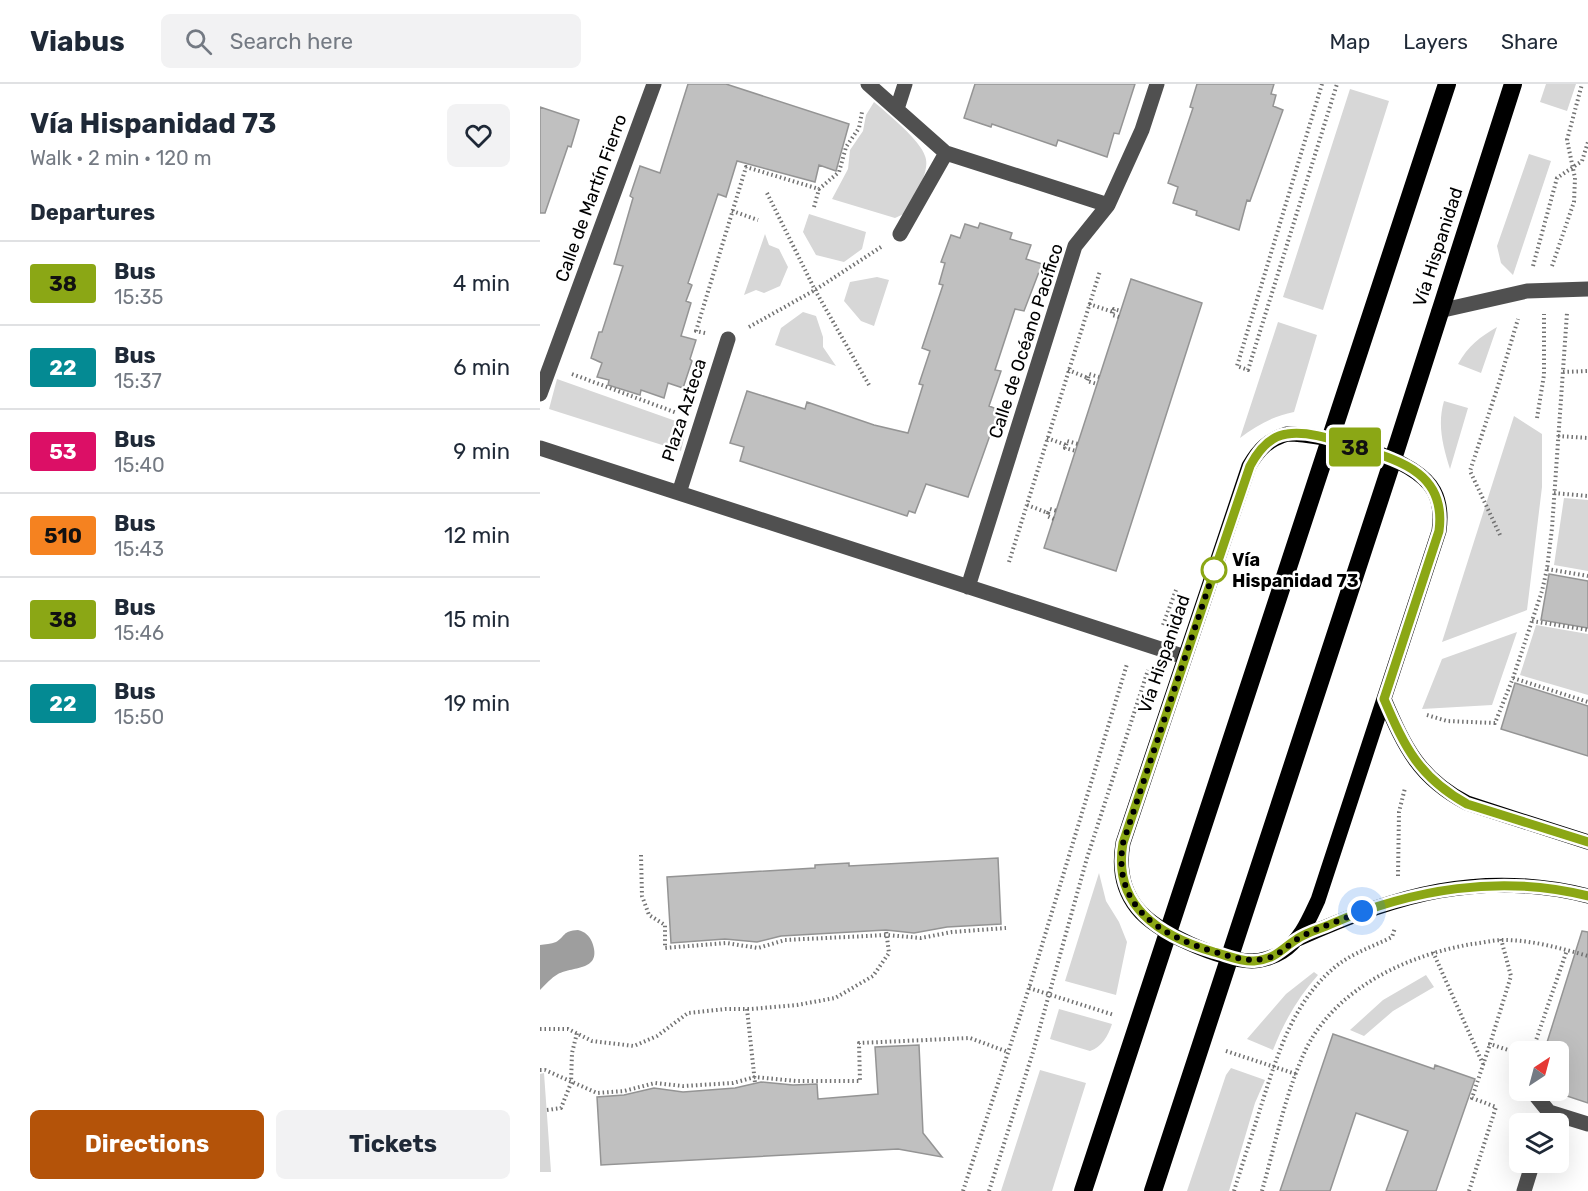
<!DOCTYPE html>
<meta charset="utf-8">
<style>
:root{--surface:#fff;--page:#f2f2f3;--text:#1f2937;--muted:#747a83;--line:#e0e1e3;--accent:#b45309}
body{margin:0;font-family:Rubik,sans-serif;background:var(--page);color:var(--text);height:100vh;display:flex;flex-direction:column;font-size:22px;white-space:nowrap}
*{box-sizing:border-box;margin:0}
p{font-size:20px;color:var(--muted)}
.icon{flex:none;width:33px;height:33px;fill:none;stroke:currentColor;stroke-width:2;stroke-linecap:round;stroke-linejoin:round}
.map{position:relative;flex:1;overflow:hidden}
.details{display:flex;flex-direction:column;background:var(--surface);width:540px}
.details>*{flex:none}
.badge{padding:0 12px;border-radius:4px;font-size:21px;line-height:39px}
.needle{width:39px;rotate:36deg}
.fabs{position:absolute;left:969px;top:957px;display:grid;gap:12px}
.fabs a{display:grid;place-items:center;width:60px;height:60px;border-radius:9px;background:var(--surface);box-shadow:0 6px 24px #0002;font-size:30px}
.you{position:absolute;width:30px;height:30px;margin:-15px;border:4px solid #fff;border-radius:50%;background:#1a73e8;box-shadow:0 0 0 9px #1a73e833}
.map>.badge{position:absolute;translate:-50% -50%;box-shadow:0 0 0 3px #fff}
h2{padding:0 30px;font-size:22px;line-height:54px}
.round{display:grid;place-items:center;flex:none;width:63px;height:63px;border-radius:9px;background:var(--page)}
.summary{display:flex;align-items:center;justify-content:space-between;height:102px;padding:0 30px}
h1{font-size:28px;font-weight:700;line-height:45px}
.primary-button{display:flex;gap:12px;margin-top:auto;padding:12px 30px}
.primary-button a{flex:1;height:69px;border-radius:9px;background:var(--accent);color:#fff;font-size:24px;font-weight:700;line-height:69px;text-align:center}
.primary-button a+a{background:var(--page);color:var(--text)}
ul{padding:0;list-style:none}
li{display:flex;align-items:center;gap:18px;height:84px;padding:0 30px;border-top:2px solid var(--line)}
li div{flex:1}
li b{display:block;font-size:22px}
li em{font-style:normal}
li .badge{min-width:66px;font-weight:700;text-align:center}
header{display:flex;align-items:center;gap:36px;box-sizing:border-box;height:84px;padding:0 30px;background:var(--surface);border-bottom:2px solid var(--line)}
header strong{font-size:28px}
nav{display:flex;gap:33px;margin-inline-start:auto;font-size:21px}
.search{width:420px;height:54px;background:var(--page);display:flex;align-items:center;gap:15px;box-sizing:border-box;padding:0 21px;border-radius:9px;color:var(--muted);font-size:22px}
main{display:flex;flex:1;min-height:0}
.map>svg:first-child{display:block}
</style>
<header>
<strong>Viabus</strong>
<div class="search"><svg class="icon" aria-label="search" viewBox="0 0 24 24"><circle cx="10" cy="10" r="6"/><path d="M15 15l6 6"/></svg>Search here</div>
<nav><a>Map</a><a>Layers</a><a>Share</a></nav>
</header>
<main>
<section class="details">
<div class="summary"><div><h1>Vía Hispanidad 73</h1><p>Walk · 2 min · 120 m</p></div><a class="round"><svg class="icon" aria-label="heart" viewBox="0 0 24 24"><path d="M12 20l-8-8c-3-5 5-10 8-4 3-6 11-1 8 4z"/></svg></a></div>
<h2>Departures</h2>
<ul>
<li><span class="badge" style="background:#8ba715;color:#111">38</span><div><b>Bus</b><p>15:35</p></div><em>4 min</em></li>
<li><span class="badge" style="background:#048a93;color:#fff">22</span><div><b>Bus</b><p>15:37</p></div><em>6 min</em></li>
<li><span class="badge" style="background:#dc0f66;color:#fff">53</span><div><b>Bus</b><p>15:40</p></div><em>9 min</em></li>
<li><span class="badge" style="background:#f58220;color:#111">510</span><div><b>Bus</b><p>15:43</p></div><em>12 min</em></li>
<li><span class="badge" style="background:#8ba715;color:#111">38</span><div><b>Bus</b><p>15:46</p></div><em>15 min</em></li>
<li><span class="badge" style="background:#048a93;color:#fff">22</span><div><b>Bus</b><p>15:50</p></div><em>19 min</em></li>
</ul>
<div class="primary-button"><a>Directions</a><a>Tickets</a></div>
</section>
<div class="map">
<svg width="1048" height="1107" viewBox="0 0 1048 1107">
<rect width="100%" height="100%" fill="#fff"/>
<path fill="#d7d7d7" d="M1006 0H1036L1027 27 1000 18Z
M810 5 849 17 783 226 743 213Z
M334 18C347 29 381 57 385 72 389 82 383 94 380 104 376 119 371 128 355 134L292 115 308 85 310 66 323 47 326 31Z
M989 70 1011 77 973 191 961 179 957 162Z
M269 130 326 148 322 165 304 178 276 171 263 148Z
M225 150 229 161 239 165 248 183 240 202 224 209 216 206 204 211Z
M337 193 349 196 334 242 321 237 304 217 310 198Z
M263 228 276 232 283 253V263L296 282 235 261 241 244Z
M738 238 777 251 754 328C733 332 717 341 700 354Z
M957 243 941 289 918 280C928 262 940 253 957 243Z
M17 295 147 341 141 367 9 325Z
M904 317 928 324 910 385C903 362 897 341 904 317Z
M974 332 1002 350V403L987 526 902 558Z
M1024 414 1048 416V487L1014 481Z
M996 541 1048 550V611L980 591Z
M977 548 952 621 882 625 902 575Z
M559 789 566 817 579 838 587 858 576 911 525 897Z
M774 888 778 891C758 913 744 938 733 966L707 955 746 910Z
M886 891 894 903 853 927 824 952 810 946 843 916Z
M519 925 572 940C568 952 562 963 550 967L510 955Z
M691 984 725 996 715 1019 689 1107H647L686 991Z
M500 986 546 999 512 1107H461Z
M4 989 11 1088H0V990Z"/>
<path fill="#9e9e9e" d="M38 846C45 848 49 851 52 858 63 887 34 882 18 890 11 894 6 900 0 906V861C5 860 11 860 16 858 26 852 22 847 38 846Z"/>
<path fill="#c0c0c0" stroke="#949494" stroke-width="1.5" d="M148 0H186L309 40 296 87 279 81 275 98 197 77 186 113 178 110 148 199 152 201 146 217 151 219 141 252 156 256 150 275 152 277 143 304 128 299 124 314 101 306 100 311 68 301 69 296 57 293 62 279 51 274 59 248H62L83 182 74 180 93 114 90 112 100 82 120 89Z
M435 0H595L579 50 574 49 567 73 518 56 516 62 452 40 451 43 424 34Z
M657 0H734L731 10 736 11 733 22 743 26 710 117 707 116 699 146 656 131 657 127 633 119 638 103 628 99 653 24 650 23Z
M0 23 39 36 31 63 28 62 5 129H0Z
M440 139 472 149 470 155 491 161 486 175 502 180 484 227 475 225 455 286 461 287 449 322 459 326 428 413 386 400 375 429 369 427 367 432 200 377 204 363 190 359 207 307 265 325 267 318 334 341 368 349 383 301 379 300 390 267 382 264 403 201 399 200 405 179 401 178 411 151 420 154 425 140 438 144Z
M591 195 662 219 576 487 504 464Z
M1009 490 1048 497V544L1001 536Z
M975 599 1048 622V672L961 645Z
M458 774 461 840 407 843 374 849 346 846 241 852 217 858 185 855 131 859 127 793 275 784V781L309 779V782Z
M1042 847 1048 848V1019L1009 1006H1018V968H1004Z
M793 950 894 985 895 981 935 995 896 1107H846L868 1047 816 1029 790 1107H740Z
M379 961 383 1049 402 1073 358 1065 61 1081 57 1013 84 1011 114 1004 143 1008 195 1004 221 998 253 1001 277 1000 278 1015 338 1010 335 963Z"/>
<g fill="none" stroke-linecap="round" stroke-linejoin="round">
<path stroke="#727272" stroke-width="4" stroke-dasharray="1.5 3" stroke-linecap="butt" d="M782 0 697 282 708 286 797 0
M227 109 275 206 329 301
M274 123 279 105
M192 127 218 136
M993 182 1017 94 1042 77 1048 58
M1012 182 1034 118 1035 94 1027 56 1042 0
M549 220 573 228 574 225 581 227
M573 228 572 231 579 233
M209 243 275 206 341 163
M165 249 156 247 206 83 279 105 299 88 306 63 319 44 322 28
M528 286 548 294 547 297 557 300
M1023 288 1048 287
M32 290 137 329
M548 294 549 290 559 293
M997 334 1004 291V230
M1018 352 1048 354
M507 354 526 361 525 364 536 367
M526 361 527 357 538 360
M1014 409 1048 412
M487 421 508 429 507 432 514 435
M508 429 510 425 517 427
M960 451 930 387 958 302 978 235
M469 478 560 187
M1007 485 1048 492
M992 537 1048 546
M623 541 636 506
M973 594 1048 618
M887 631 907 637 955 639 973 594 1002 507 1007 485 1012 444 1027 229
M101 771 102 812 109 831 125 841V864L186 859 218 864 245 856 347 851 381 854 412 848 466 844
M858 792 859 728 865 704
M961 855 971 892 950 960 980 970
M893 868 943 980
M489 904 574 931
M207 925 215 999
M0 945H28L52 957 94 962 117 952 148 929 186 925H211L257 921 295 914 333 892 349 869 346 846
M686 967 756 990
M992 968 1027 866
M0 986H5L57 1009 84 1007 115 999 143 1002 193 999 215 993 256 997H320L319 959 430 954 468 968
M7 1026 21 1024 31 999 32 969 37 949
M423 1107 489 904 587 580
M449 1107 493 968 547 774 608 586
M694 1107C703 1078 713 1048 722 1019 738 969 753 918 795 883 812 869 832 863 852 853L855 844
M722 1107C735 1061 746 1006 767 963 798 903 868 871 932 860 942 859 953 856 963 856 992 856 1020 864 1048 872
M929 1107 956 1023 932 1014 950 960"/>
<path stroke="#505050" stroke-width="15" d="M328 0 406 69 568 121
M357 25 365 0
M360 150 406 69
M899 227 987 207 1048 205
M0 310 114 0
M0 364 645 573
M139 409 188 255
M428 503 535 162 568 121 602 46 617 0
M992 1007 1009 1028 1048 1040
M984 1107 993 1078"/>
<path stroke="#000" stroke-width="15" d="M747 350C784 350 875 372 894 407 901 420 901 433 899 447L778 816C769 835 761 856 742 868 734 873 721 877 712 877 679 876 617 849 597 824 581 804 579 782 583 759L709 382C719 365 728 356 747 350Z
M844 615C865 664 879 694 927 719L1048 758
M758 855C855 811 941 785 1048 812"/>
<path stroke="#000" stroke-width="18" d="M543 1107 907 0
M613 1107 853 375 973 0"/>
</g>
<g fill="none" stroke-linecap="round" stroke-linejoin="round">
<g stroke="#fff" stroke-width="14">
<path id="line" d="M1048 758 927 720C879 693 865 664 844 615L899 447C907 387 857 376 810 361 791 355 768 347 747 350 729 352 718 367 710 382L583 759C572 822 620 852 674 868 686 871 701 878 714 877 736 875 741 865 757 855 767 848 780 845 791 840 872 805 961 790 1048 812"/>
</g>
<use href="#line" stroke="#8ba715" stroke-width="9"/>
<path stroke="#000" stroke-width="6" stroke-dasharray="0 10.8" d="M674 486 675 484 583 759C572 823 621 852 675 868 692 873 707 878 724 875 740 872 747 861 759 854 779 843 802 836 822 827"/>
</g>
<circle fill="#fff" stroke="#8ba715" stroke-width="3" cx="674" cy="486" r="12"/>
<g text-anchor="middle" stroke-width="5" stroke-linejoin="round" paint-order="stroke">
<g font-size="18" fill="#000" stroke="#fff">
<text transform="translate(51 114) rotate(-70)" y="6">Calle de Martín Fierro</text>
<text transform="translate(898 163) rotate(-72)" y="6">Vía Hispanidad</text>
<text transform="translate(486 257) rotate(-72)" y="6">Calle de Océano Pacífico</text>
<text transform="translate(144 326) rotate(-72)" y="6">Plaza Azteca</text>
<text transform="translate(624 570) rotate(-71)" y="6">Vía Hispanidad</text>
</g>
<g font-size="18" font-weight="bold" fill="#000" stroke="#fff" text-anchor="start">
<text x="692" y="482">Vía<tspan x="692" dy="21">Hispanidad 73</tspan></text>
</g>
</g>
</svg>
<div class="fabs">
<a><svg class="needle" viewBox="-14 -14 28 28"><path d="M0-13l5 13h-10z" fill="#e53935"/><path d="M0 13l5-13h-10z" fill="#747a83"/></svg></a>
<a><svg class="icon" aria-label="layers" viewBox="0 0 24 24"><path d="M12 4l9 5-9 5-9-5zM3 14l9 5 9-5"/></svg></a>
</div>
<div class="you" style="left:822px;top:827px"></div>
<b class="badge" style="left:815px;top:363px;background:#8ba715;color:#111">38</b>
</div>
</main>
